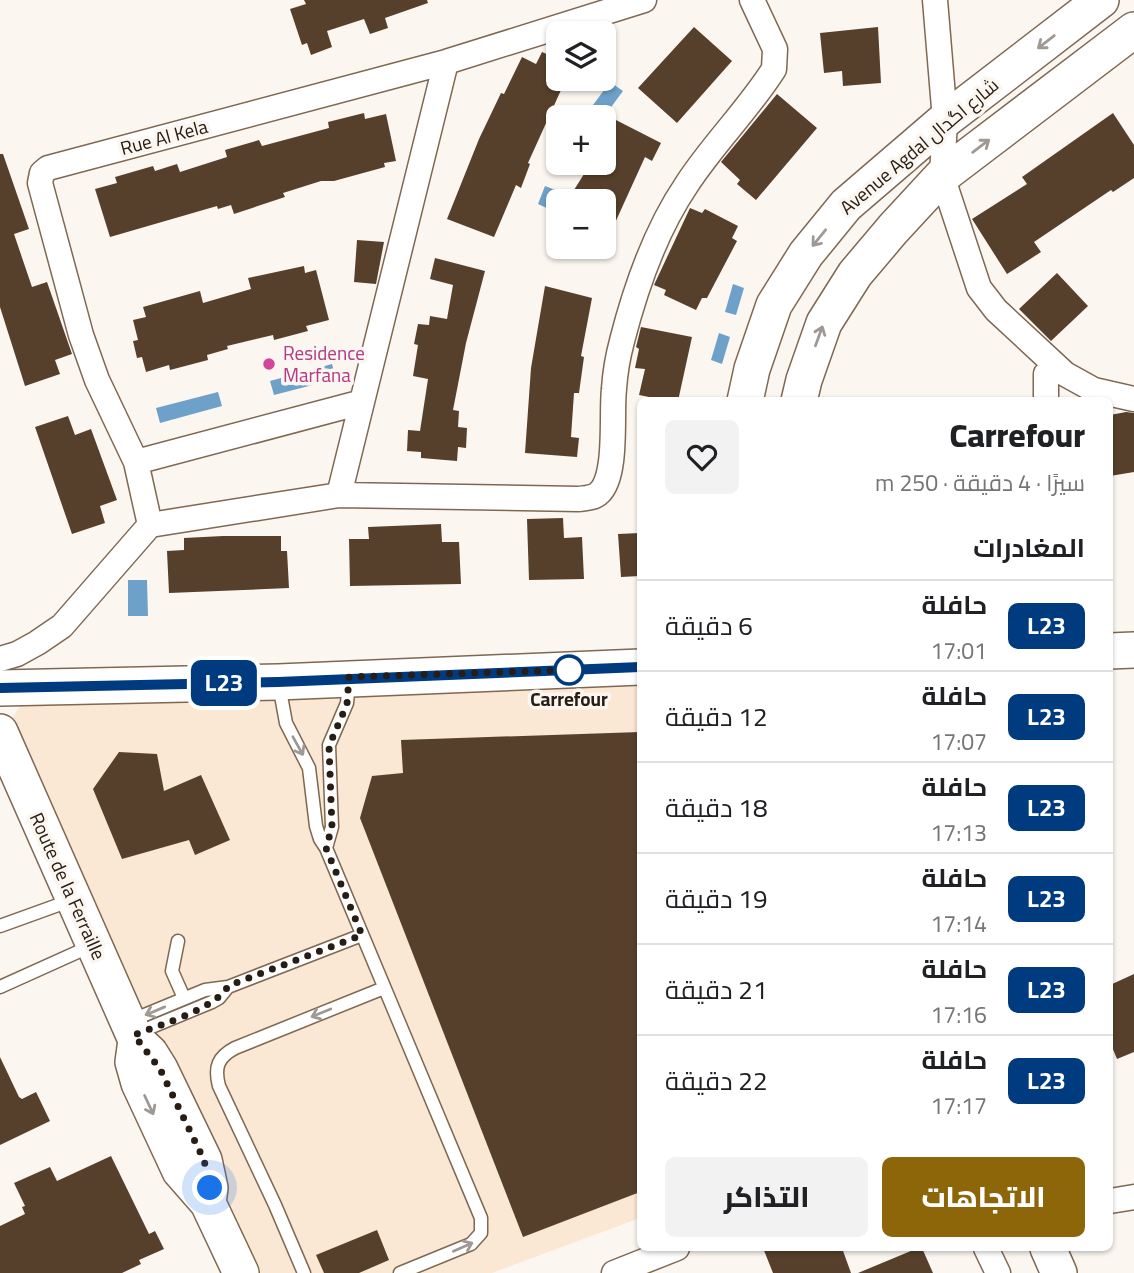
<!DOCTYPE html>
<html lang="ar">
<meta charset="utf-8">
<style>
:root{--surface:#fff;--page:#f2f2f2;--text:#202124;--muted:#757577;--line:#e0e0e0;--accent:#8e660a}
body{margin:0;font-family:Georgia,Cairo,serif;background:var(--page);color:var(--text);direction:rtl;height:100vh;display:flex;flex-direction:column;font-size:26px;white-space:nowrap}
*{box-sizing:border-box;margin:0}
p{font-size:23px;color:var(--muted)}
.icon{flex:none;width:38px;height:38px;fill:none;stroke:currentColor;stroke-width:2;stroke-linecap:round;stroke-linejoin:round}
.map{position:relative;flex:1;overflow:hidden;direction:ltr}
.side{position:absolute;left:637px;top:397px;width:476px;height:854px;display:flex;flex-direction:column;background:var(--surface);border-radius:10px;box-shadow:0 2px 5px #0004;direction:rtl}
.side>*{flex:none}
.badge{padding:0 14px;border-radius:10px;font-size:24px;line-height:46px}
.tools{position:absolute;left:546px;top:21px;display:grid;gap:14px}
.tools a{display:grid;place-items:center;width:70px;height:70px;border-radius:10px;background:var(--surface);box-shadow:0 2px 5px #0004;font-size:35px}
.you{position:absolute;width:35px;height:35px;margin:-18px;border:5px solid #fff;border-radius:50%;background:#1a73e8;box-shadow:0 0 0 10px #1a73e833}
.map>.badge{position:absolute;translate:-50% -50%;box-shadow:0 0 0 4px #fff}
h2{padding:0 28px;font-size:26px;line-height:63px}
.round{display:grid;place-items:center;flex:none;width:74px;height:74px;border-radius:10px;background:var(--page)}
.summary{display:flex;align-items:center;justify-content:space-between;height:119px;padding:0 28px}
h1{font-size:33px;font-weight:800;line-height:52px}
.button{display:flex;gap:14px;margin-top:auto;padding:14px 28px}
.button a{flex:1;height:80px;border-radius:10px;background:var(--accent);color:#fff;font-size:28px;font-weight:800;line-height:80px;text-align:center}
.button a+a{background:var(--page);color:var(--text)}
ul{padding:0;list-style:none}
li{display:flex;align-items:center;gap:21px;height:91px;padding:0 28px;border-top:2px solid var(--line)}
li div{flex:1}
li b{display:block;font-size:26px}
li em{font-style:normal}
li .badge{min-width:77px;font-weight:700;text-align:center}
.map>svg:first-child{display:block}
</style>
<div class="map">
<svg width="1134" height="1273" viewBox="0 0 1134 1273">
<rect width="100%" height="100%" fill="#fcf6f1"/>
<path fill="#fae7d4" d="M640 680V1218L492 1273H260L10 721 21 705 209 694Z"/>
<path fill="#6ea1c9" d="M610 82 623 91 606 114 593 105Z
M545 186 561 192 553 211 538 204Z
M733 284 744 288 736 315 725 312Z
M719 333 730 337 722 364 711 360Z
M332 364 336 379 274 395 270 381Z
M218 392 222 406 160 423 156 408Z
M128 580H147L148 616H128Z"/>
<path fill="#56402b" d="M304 0H427L428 3 385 18 388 28 370 34 364 19 327 31 332 47 311 55 307 43 302 45 290 9 306 4Z
M694 27 732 61 677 123 638 88Z
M878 27 881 83 843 86 842 71 824 73 820 33Z
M542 52 558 59V79H566L528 163 530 164 521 188 516 185 494 237 447 219 479 139 501 93 504 94 522 57 536 64Z
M777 94 817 128 756 200 737 184 740 180 721 162Z
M364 113 365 119 386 114 396 161 384 163 385 167 334 181H321L283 193 285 197 234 214 231 205 218 209 217 206 110 237 95 189 117 183 115 177 153 166 155 171 177 164 180 172 227 157 225 150 259 140 262 146 329 128 328 122Z
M1113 113 1134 145V178L1113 192 1111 190 1034 242 1041 252 1007 274 972 219 1027 184 1022 177Z
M614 119 661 143 652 161 645 157 604 247V201H567L591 163H604V139Z
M0 154H3L29 229 14 234 32 287 47 282 72 354 55 360 60 374 25 386 0 307Z
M690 208 702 213 705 209 738 226 732 238 737 241 707 298H702L696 310 664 295 666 290 654 285Z
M357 240 384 242 376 284 354 282Z
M435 258 485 271 466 343 453 410 459 411 458 427 467 428 466 448 458 447 457 461 421 458V452L407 451 408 430 420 431 428 379 413 376 418 345 414 344 418 324 429 325 430 316 447 319 453 285 430 279Z
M304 266 305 273 316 270 329 320 306 326 308 331 274 340 273 335 227 346 228 349 207 355 208 360 170 370 169 365 146 372 142 357 137 358 133 341 138 340 133 320 146 317 143 307 200 291 203 303 251 289 248 278Z
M1057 273 1088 306 1051 341 1019 309Z
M545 286 592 298 581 356 584 357 579 393H574L571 437 579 438 577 457 525 453 531 368Z
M641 327 692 337 678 401H648L649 397 639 395 645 369 635 368 639 349 636 347Z
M1126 412 1134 413V472L1110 476V415Z
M68 416 75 435 91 429 117 500 100 506 105 523 72 534 35 427Z
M563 518 564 538 582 537 584 579 529 580 527 519Z
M441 524 442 542H459L461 584 350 586 349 539H369L368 527Z
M640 533V576L621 577 618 534Z
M223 536H281V551H287L289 588 169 593 167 551 184 550V538Z
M640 732V1192L523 1237 360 818 372 776 403 773 401 740Z
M119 752 157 754 164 791 201 775 230 840 195 855 189 840 122 859 93 789Z
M1134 974V1052L1117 1059 1110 1042V985Z
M0 1057 19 1097 22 1099 36 1092 50 1121 0 1145Z
M111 1156 149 1234 155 1231 164 1249 139 1260 141 1264 122 1273H0V1226L25 1214 22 1207 25 1206 14 1183 50 1167 57 1181Z
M377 1230 389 1260 359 1273H324L316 1255Z
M763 1248H842L851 1273H773Z
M918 1248H922L933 1273H858Z"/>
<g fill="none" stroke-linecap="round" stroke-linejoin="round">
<g stroke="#7f6851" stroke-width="15">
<path id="lane" d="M279 685 286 723 309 768 316 826 320 839 326 848 481 1218V1233L471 1244 400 1273
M326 848 332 827 329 745 347 703 349 682
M0 926 72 900
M178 941 172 971 184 998
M0 987 91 946
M130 1021 205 990 228 987 362 935
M137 1033 212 1002 219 998 228 987
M304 1273 275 1205 219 1086C214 1067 218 1057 235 1048L384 988"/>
</g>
<g stroke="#7f6851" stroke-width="27">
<path id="street" d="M935 0 945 120 942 176 979 288 996 310 1065 374 1094 390 1134 399
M1046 374V401
M136 462 362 402
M339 495 446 62
M150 525 136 462 97 380 81 335 40 183 42 173 48 168 446 62 644 0
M0 659 17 654 37 643 62 626 150 525 339 495 579 499C586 498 594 498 599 493 618 476 611 413 614 389 615 373 618 356 622 341 636 286 655 231 687 184 713 144 748 110 774 69L775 49 752 0
M1110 1201 1134 1197
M986 1248 998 1273
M614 1273 677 1248"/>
</g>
<g stroke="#7f6851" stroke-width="38">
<path id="secondary" d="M745 401 752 369 774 305 806 254 846 205 945 120 1101 0
M799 401 804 380 824 323 855 274 893 229 942 176 1134 30
M1110 651 1134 650
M0 688 278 682 640 667
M0 732 136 1040 150 1053 160 1069 204 1160 210 1188 208 1203
M136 1040 133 1062 139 1083 180 1171 208 1203 241 1273
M1048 1248 1059 1273"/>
</g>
<use href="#lane" stroke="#fff" stroke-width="12"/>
<use href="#street" stroke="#fff" stroke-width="24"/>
<use href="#secondary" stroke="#fff" stroke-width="35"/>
</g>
<defs><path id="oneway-shaft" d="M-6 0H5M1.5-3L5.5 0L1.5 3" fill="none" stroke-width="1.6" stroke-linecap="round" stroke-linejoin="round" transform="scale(1.75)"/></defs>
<g stroke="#9e9995">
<use href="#oneway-shaft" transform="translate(1046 42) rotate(142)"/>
<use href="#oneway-shaft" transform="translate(981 146) rotate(-37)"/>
<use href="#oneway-shaft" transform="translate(819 238) rotate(129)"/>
<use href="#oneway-shaft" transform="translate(819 336) rotate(-70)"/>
<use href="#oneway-shaft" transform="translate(298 746) rotate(61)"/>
<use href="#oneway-shaft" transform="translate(155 1011) rotate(157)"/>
<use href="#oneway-shaft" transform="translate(321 1013) rotate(158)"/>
<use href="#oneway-shaft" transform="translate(149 1105) rotate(65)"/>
<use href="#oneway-shaft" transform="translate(463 1247) rotate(-24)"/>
</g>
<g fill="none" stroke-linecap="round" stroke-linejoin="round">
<g stroke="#fff" stroke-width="16">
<path id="line" d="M0 688 278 682 640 667"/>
</g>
<use href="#line" stroke="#003b80" stroke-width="10"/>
<path stroke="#271d14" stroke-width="7" stroke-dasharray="0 12.6" d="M210 1188 204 1160 160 1069 134 1035C159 1025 216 1009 228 986L362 935 326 848 332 827 329 746 347 704 349 677 569 670"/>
</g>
<circle fill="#d1479c" stroke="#fcf6f1" stroke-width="2.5" cx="269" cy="364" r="7"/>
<circle fill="#fff" stroke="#003b80" stroke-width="3.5" cx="569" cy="670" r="14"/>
<g text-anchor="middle" stroke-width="7" stroke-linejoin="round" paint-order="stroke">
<g font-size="19" fill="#271d14" stroke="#fcf6f1">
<text transform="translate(164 137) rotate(-15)" y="7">Rue Al Kela</text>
<text transform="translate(919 146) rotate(-40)" y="7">Avenue Agdal شارع اگدال</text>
<text transform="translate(68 886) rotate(66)" y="7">Route de la Ferraille</text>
</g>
<g font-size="19" fill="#b23c85" stroke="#fcf6f1" text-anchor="start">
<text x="283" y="360">Residence<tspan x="283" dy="22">Marfana</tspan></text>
</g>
<g font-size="19" font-weight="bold" fill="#271d14" stroke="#fcf6f1">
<text x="569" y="706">Carrefour</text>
</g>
</g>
</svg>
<div class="tools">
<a><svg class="icon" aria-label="layers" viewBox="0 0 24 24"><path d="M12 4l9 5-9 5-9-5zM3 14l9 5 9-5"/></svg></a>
<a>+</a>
<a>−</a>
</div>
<div class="you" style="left:210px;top:1188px"></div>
<b class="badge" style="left:224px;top:683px;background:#003b80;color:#fff">L23</b>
<section class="side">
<div class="summary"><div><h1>Carrefour</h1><p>سيرًا · 4 دقيقة · 250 m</p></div><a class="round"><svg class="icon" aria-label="heart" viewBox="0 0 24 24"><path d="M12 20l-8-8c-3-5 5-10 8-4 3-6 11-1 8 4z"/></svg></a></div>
<h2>المغادرات</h2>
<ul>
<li><span class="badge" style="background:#003b80;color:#fff">L23</span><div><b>حافلة</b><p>17:01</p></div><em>6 دقيقة</em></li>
<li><span class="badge" style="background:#003b80;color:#fff">L23</span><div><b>حافلة</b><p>17:07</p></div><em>12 دقيقة</em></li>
<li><span class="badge" style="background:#003b80;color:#fff">L23</span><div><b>حافلة</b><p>17:13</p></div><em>18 دقيقة</em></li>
<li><span class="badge" style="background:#003b80;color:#fff">L23</span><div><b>حافلة</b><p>17:14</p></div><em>19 دقيقة</em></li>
<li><span class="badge" style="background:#003b80;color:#fff">L23</span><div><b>حافلة</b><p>17:16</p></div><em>21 دقيقة</em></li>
<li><span class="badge" style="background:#003b80;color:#fff">L23</span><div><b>حافلة</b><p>17:17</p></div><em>22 دقيقة</em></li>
</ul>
<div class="button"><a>الاتجاهات</a><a>التذاكر</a></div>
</section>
</div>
